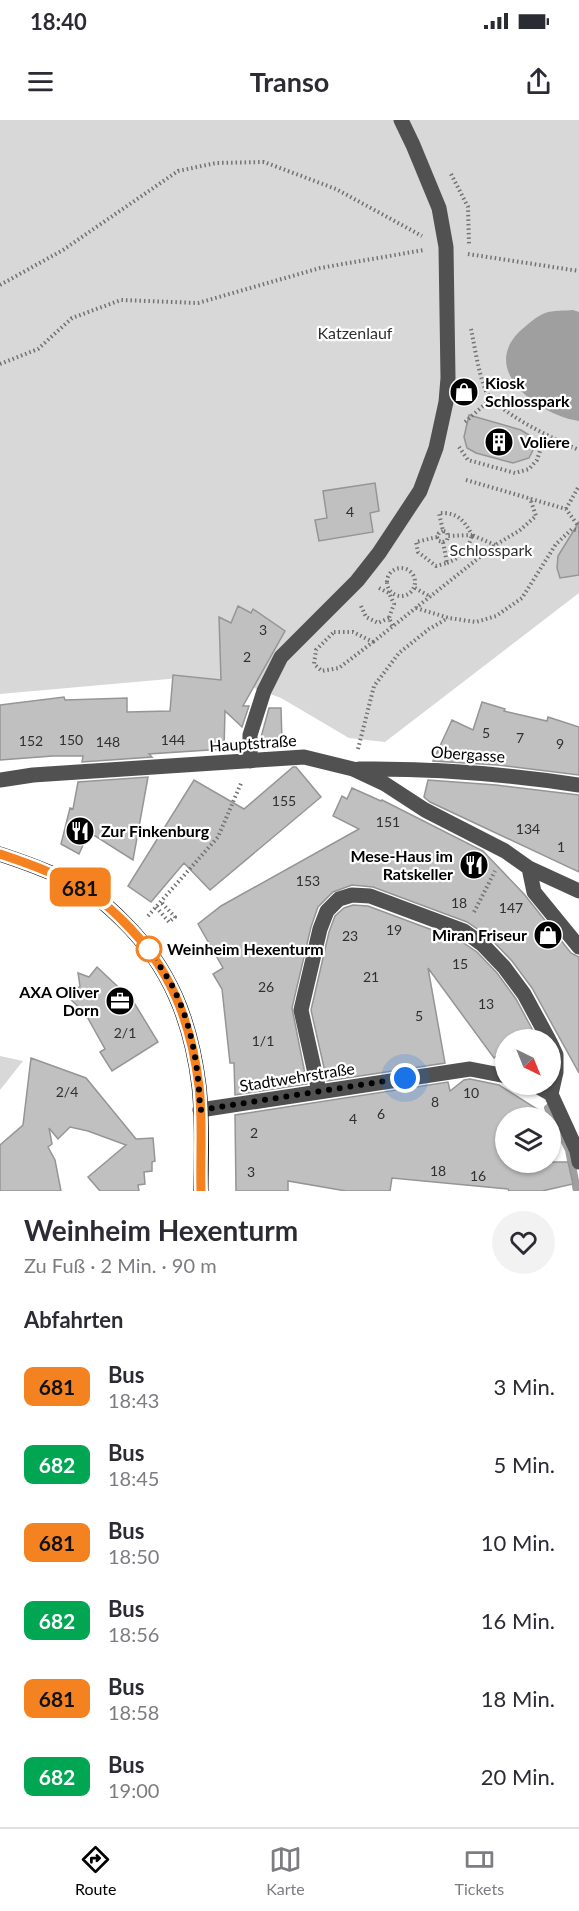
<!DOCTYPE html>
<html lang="de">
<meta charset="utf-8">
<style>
:root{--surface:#fff;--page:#f2f2f3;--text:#2b2b33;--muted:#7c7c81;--line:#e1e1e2;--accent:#000}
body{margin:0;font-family:Lato,sans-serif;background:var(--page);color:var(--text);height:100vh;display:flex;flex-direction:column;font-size:22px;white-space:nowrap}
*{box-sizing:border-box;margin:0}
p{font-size:20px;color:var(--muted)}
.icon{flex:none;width:33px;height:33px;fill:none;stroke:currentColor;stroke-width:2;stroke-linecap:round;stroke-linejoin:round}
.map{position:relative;height:1071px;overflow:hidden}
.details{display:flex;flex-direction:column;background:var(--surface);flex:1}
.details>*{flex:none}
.badge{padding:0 12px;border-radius:9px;font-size:21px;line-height:39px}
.needle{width:39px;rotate:137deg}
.buttons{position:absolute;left:495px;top:909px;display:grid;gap:12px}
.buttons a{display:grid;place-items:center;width:66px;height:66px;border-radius:50%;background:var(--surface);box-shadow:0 2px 4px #0004;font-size:30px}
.you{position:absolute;width:30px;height:30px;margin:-15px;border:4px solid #fff;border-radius:50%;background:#1a73e8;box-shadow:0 0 0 9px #1a73e833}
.map>.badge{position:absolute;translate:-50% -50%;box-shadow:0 0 0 3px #fff}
h2{padding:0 24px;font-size:22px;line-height:54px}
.round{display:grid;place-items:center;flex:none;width:63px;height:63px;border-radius:32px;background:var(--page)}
.head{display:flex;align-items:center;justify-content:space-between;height:102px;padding:0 24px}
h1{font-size:28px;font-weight:700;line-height:45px}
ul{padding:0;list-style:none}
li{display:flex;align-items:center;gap:18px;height:78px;padding:0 24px}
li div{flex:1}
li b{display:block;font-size:22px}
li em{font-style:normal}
li .badge{min-width:66px;font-weight:700;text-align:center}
.status{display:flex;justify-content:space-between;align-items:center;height:42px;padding:0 30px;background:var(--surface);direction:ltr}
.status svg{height:16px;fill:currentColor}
header{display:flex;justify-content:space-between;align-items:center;height:78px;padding:0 24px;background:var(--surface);font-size:27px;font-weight:700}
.tab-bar{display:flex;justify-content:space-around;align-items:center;height:84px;border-top:2px solid var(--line);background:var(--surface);font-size:16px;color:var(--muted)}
.tab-bar a{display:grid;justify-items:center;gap:3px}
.tab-bar .active{color:var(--accent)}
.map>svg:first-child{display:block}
</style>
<div class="status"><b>18:40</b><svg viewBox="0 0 49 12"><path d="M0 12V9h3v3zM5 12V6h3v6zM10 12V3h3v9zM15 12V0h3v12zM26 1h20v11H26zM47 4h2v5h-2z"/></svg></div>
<header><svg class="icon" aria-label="menu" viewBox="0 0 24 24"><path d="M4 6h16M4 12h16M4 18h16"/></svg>Transo<svg class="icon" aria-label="share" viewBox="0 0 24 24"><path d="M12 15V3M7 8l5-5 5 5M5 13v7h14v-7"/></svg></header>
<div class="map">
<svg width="579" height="1071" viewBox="0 0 579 1071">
<rect width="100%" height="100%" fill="#fff"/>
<path fill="#d8d8d8" d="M0 0H579V473L385 622 349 618 281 578 249 566 191 557 0 574Z
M0 936 23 941 0 970Z"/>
<path fill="#9f9f9f" d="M573 190 579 192V301C541 296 479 252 519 212 527 205 535 197 545 193 553 190 565 191 573 190Z"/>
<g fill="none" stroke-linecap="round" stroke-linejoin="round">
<path stroke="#9f9f9f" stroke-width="8" d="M548 988 569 1030 577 1071"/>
</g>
<path fill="#c0c0c0" stroke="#959595" stroke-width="1.5" d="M469 295 521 310 532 317 533 330 529 338 513 343 476 333 467 328 464 317Z
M375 363 379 391 370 393 373 412 319 421 315 400 327 398 323 371Z
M579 402V455L560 458 557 448 558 436Z
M238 486 251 493 253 489 285 511 243 586H249L242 607 225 591 224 629 149 634 152 637 82 642 83 636H53L0 640V585L64 577 65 580 127 578V592L170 591 173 555 221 560 219 497 231 503Z
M482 582 505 589 504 591 547 601 548 597 579 607V655L498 645 433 641 452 600 473 610Z
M269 588H281L282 621H260Z
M293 647H296L321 677 210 770 184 743 151 782 128 766 194 660 244 689Z
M148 657 133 740 89 712 79 734 61 724 70 688 73 689 78 662Z
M428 660 496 665 579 675V752L430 682 424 677Z
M352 668 381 681 382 680 483 731 524 774 571 833 579 837V953L532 868 512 841 489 817 467 802 373 767 352 765 333 772 318 787 311 807 292 888 307 964 235 975 234 943H230L222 869 213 854 223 848 198 804 221 786 359 709 333 696 342 676 347 679Z
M353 785 368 786 459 820 477 832 497 853 516 879 538 920H506V928L494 938 428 848 445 943 327 961 311 890 329 812 335 796 344 788Z
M97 847 133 881 158 922 112 951 100 932 105 929 85 893 69 878 80 866 78 853 89 857Z
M31 938 86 958 136 1019 153 1018 155 1041 152 1042V1051L144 1052 145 1064 138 1065 139 1071H100L88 1057 126 1025 88 1011 70 1007 58 1019 49 1008 52 1024 48 1027 55 1040 61 1071H0V1025L23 1005Z
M470 959 499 965 551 998H506V1042H568L573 1064 542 1071H509L508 1069 392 1058 390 1071H346L288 1061V1071H236L235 995 448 962 450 971 464 960Z"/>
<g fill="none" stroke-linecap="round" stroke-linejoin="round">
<path stroke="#737373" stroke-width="4" stroke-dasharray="1.5 3" stroke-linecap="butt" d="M451 54 468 87 469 124
M468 134 579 151
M0 165 63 130 178 51 216 43 264 42 336 69 422 116
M471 209C475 228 478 250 485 269 495 292 556 320 579 330
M0 244 38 229 72 198 121 180 198 183 320 148 424 130
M465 302 491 279
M459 327 468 340 515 353 529 349 537 340 545 315
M466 360 566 389 579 407
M566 389 579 366
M437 417 439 421 443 422 447 443 436 446 418 432 416 422 437 417 439 413 443 411
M443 422 447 420 448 416 472 415C464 400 457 392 439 393L443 411 447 412 448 416
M447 443C462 437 468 430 472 415L495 425
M387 462a14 14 0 1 1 28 0a14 14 0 1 1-28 0Z
M379 468 389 473 394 484 389 498 393 507
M415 468 431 477
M361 486 366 497 378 503 389 498
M416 488 449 498 476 502 496 496 522 478 556 424 572 409 579 411
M334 512H353L373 522 339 548 322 551 314 544 316 530Z
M373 522 495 425 519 411 536 396 530 378
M358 629 374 566 399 533 429 509 448 498
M156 787 169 802 175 797 161 782
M474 792 495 751
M148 796 218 717 242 661"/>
<path stroke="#515151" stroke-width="15" d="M250 641V615L264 571 281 537 357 461 379 433 420 371 436 328 446 282 448 258 446 127 439 88 413 25 401 0
M359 649C433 648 506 654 579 665
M0 660 33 655 304 637 353 649 385 664 425 690 505 731 529 748 579 771
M529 748 534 772 579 827
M550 922 556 935V952L551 974 577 1031 579 1042
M533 964 551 974
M319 971 301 890 320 809 327 791 339 779 352 775 370 776 464 811 483 825 504 847 524 874 549 920
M200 990 470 949 506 956"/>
<path stroke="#000" stroke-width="15" d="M0 734C33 745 66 757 95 777 105 783 114 792 123 801 170 847 191 901 199 966 203 1001 201 1037 201 1071"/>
</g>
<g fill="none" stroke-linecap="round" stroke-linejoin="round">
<g stroke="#fff" stroke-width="14">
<path id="line" d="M0 734C33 745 66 757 95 777 105 783 114 792 123 801 170 847 191 901 199 966 203 1001 200 1036 201 1071"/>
</g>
<use href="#line" stroke="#f58220" stroke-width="9"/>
<path stroke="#000" stroke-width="6" stroke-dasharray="0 10.8" d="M149 829C157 843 170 859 177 876 193 911 199 952 200 990L405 958"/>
</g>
<defs>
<g id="shop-disc" transform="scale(1.5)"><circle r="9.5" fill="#000" stroke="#fff"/><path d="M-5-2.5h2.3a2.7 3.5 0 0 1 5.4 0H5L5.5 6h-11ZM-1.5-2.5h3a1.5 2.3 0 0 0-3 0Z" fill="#fff"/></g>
<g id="building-disc" transform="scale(1.5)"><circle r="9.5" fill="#000" stroke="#fff"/><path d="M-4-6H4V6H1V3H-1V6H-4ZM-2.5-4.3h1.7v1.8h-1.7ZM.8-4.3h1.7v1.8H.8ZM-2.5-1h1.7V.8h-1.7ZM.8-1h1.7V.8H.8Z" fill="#fff"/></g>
<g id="restaurant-disc" transform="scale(1.5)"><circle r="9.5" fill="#000" stroke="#fff"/><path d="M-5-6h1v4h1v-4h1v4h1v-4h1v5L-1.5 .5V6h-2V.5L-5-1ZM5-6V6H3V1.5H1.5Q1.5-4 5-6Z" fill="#fff"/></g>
<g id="office-disc" transform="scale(1.5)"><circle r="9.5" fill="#000" stroke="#fff"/><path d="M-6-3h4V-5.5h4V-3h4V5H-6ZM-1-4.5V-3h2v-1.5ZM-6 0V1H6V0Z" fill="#fff"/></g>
</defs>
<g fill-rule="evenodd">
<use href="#shop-disc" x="464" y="272"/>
<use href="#building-disc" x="499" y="322"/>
<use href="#restaurant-disc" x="80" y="711"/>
<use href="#restaurant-disc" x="474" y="745"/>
<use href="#shop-disc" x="548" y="815"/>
<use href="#office-disc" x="120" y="881"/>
</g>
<circle fill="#fff" stroke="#f58220" stroke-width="3" cx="149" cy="829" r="12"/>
<g text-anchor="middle" stroke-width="4.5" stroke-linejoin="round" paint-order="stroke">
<g font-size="14" fill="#303030">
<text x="350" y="397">4</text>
<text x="263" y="515">3</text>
<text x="247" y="542">2</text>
<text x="486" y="618">5</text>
<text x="520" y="623">7</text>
<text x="71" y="625">150</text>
<text x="173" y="625">144</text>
<text x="31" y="626">152</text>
<text x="108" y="627">148</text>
<text x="560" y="629">9</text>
<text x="284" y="686">155</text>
<text x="388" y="707">151</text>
<text x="528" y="714">134</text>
<text x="561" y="732">1</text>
<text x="308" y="766">153</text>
<text x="459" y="788">18</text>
<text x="511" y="793">147</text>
<text x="394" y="815">19</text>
<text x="350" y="821">23</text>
<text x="460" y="849">15</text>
<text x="371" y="862">21</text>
<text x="266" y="872">26</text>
<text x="486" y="889">13</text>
<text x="419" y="901">5</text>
<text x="125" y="918">2/1</text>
<text x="263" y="926">1/1</text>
<text x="67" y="977">2/4</text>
<text x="471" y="978">10</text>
<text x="435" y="987">8</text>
<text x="381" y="999">6</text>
<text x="353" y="1004">4</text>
<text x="254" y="1018">2</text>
<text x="438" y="1056">18</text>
<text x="251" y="1057">3</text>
<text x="478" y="1061">16</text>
</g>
<g font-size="16" fill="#2f2f2f" stroke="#fff">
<text x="355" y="219">Katzenlauf</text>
<text x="491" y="436">Schlosspark</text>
</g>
<g font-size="16" font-weight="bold" fill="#000" stroke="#fff" text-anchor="start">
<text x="485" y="269">Kiosk<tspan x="485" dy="18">Schlosspark</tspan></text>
<text x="520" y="328">Voliere</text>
<text x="101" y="717">Zur Finkenburg</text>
<text x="453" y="742" text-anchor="end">Mese-Haus im<tspan x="453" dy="18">Ratskeller</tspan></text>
<text x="527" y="821" text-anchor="end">Miran Friseur</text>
<text x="99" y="878" text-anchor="end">AXA Oliver<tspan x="99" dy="18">Dorn</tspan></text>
</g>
<g font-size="16" fill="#000" stroke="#fff">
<text transform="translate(253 623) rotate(-4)" y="6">Hauptstraße</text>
<text transform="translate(468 634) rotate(4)" y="6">Obergasse</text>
<text transform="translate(297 957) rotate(-9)" y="6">Stadtwehrstraße</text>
</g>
<g font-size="16" font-weight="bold" fill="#000" stroke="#fff" text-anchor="start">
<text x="167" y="835">Weinheim Hexenturm</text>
</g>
</g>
</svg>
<div class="buttons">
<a><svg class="needle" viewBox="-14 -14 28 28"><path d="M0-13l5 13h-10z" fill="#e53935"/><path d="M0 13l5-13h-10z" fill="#7c7c81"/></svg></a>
<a><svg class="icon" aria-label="layers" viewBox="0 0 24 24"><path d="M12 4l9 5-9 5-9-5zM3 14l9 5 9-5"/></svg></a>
</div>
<div class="you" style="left:405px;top:958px"></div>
<b class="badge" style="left:80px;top:767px;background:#f58220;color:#111">681</b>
</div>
<section class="details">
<div class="head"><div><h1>Weinheim Hexenturm</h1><p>Zu Fuß · 2 Min. · 90 m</p></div><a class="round"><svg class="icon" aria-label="heart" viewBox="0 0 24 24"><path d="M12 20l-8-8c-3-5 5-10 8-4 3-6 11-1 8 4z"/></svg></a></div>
<h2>Abfahrten</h2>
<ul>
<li><span class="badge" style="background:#f58220;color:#111">681</span><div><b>Bus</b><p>18:43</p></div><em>3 Min.</em></li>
<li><span class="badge" style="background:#00a651;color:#fff">682</span><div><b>Bus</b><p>18:45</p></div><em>5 Min.</em></li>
<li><span class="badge" style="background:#f58220;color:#111">681</span><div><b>Bus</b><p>18:50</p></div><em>10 Min.</em></li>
<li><span class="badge" style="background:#00a651;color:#fff">682</span><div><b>Bus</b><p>18:56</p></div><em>16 Min.</em></li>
<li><span class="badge" style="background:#f58220;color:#111">681</span><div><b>Bus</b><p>18:58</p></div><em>18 Min.</em></li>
<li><span class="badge" style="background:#00a651;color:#fff">682</span><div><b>Bus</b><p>19:00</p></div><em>20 Min.</em></li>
</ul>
</section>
<nav class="tab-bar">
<a class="active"><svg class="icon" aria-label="directions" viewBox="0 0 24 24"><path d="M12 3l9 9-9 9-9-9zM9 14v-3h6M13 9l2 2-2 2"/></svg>Route</a>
<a><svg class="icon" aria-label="map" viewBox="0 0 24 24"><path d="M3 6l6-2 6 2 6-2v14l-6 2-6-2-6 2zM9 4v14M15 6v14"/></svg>Karte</a>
<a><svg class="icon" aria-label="tickets" viewBox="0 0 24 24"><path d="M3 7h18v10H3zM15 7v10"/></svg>Tickets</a>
</nav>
